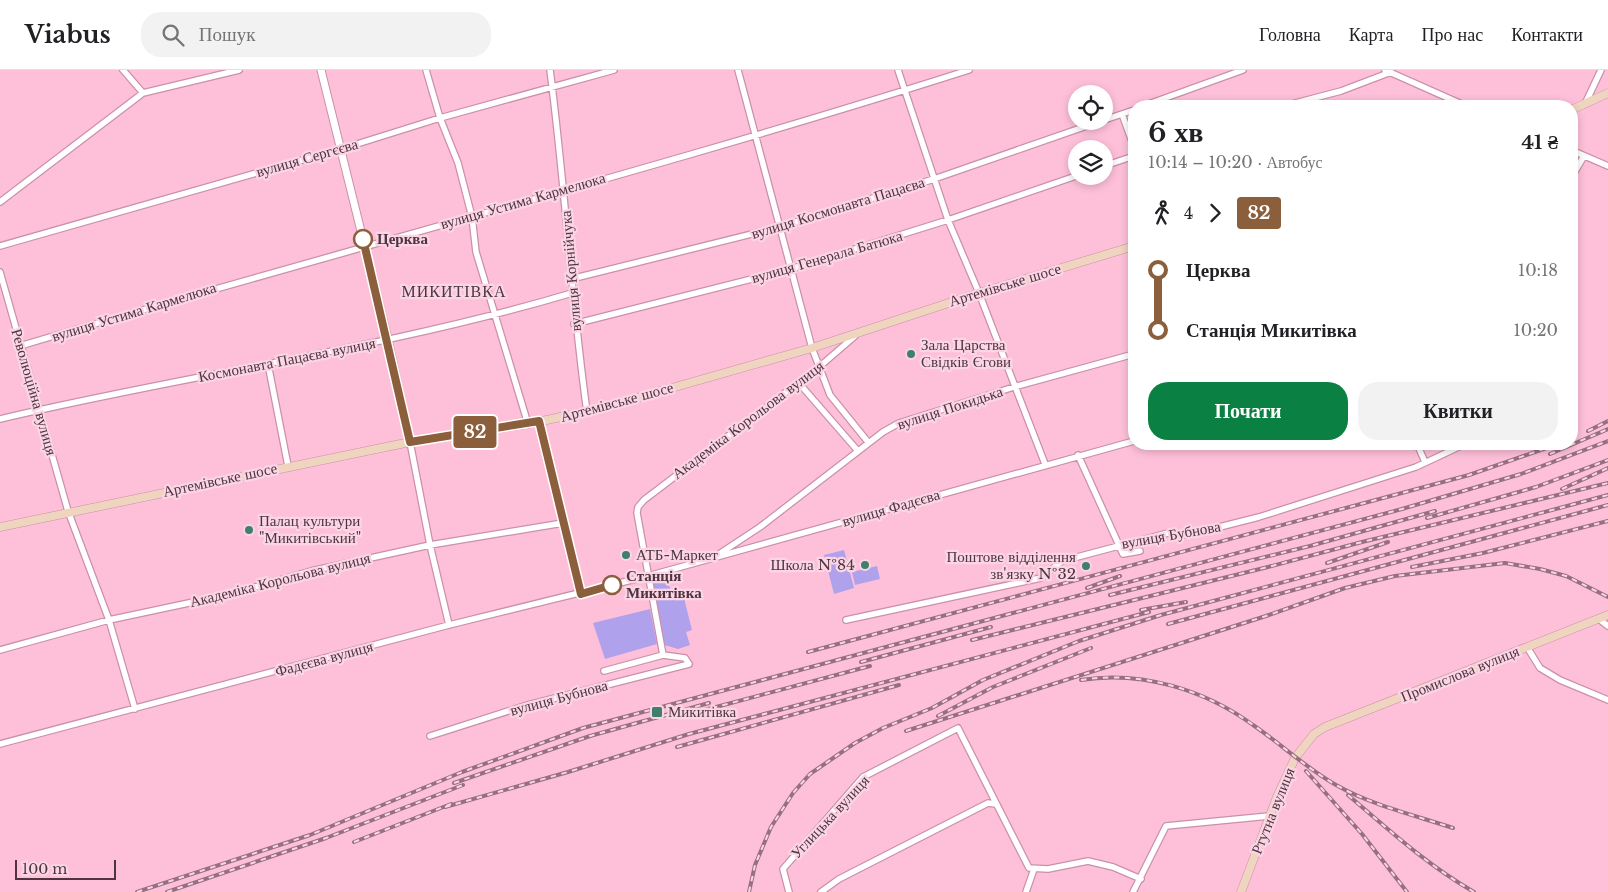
<!DOCTYPE html>
<html lang="uk">
<meta charset="utf-8">
<style>
:root{--surface:#fff;--page:#f2f2f2;--text:#202124;--muted:#757577;--line:#e0e0e0;--accent:#0b8043}
body{margin:0;font-family:"Libre Baskerville",serif;background:var(--page);color:var(--text);height:100vh;display:flex;flex-direction:column;font-size:19px;white-space:nowrap}
*{box-sizing:border-box;margin:0}
p{font-size:16px;color:var(--muted)}
.icon{flex:none;width:28px;height:28px;fill:none;stroke:currentColor;stroke-width:2;stroke-linecap:round;stroke-linejoin:round}
.map{position:relative;flex:1;overflow:hidden}
.details{position:absolute;left:1128px;top:30px;width:450px;height:350px;display:flex;flex-direction:column;background:var(--surface);border-radius:20px;box-shadow:0 2px 8px #0003}
.details>*{flex:none}
.badge{padding:0 10px;border-radius:4px;font-size:18px;line-height:32px}
.controls{position:absolute;left:1068px;top:15px;display:grid;gap:10px}
.controls a{display:grid;place-items:center;width:45px;height:45px;border-radius:50%;background:var(--surface);box-shadow:0 2px 8px #0003;font-size:25px}
.scale{position:absolute;left:15px;bottom:12px;width:101px;box-sizing:border-box;padding-left:5px;border:2px solid #4d343f;border-top:0;font-size:14px;line-height:18px;white-space:nowrap;color:#4d343f;-webkit-text-stroke:4px #fbd5e4;paint-order:stroke}
.map>.badge{position:absolute;translate:-50% -50%;box-shadow:0 0 0 2px #fff}
.legs{display:flex;align-items:center;gap:8px;height:55px;padding:0 20px;font-size:16px}
.legs p{margin-inline-start:auto}
.headline{display:flex;align-items:center;justify-content:space-between;height:85px;padding:0 20px}
h1{font-size:28px;font-weight:600;line-height:38px}
.action{display:flex;gap:10px;margin-top:auto;padding:10px 20px}
.action a{flex:1;height:58px;border-radius:20px;background:var(--accent);color:#fff;font-size:20px;font-weight:600;line-height:58px;text-align:center}
.action a+a{background:var(--page);color:var(--text)}
ul{padding:0 20px;list-style:none}
li{display:flex;align-items:center;gap:18px;height:60px;font-size:19px}
li i{display:grid;place-items:center;width:8px;height:100%;margin:0 6px;background:currentColor}
li i::after{content:'';width:12px;height:12px;margin:-6px;border:4px solid;border-radius:50%;background:var(--surface)}
li p{margin-inline-start:auto}
li:first-child i{background:linear-gradient(#0000 50%,currentColor 0)}
li:last-child i{background:linear-gradient(currentColor 50%,#0000 0)}
header{display:flex;align-items:center;gap:30px;box-sizing:border-box;height:70px;padding:0 25px;background:var(--surface);border-bottom:1px solid var(--line)}
header strong{font-size:24px}
nav{display:flex;gap:28px;margin-inline-start:auto;font-size:18px}
.search{width:350px;height:45px;background:var(--page);display:flex;align-items:center;gap:12px;box-sizing:border-box;padding:0 18px;border-radius:20px;color:var(--muted);font-size:19px}
.map>svg:first-child{display:block}
</style>
<header>
<strong>Viabus</strong>
<div class="search"><svg class="icon" aria-label="search" viewBox="0 0 24 24"><circle cx="10" cy="10" r="6"/><path d="M15 15l6 6"/></svg>Пошук</div>
<nav><a>Головна</a><a>Карта</a><a>Про нас</a><a>Контакти</a></nav>
</header>
<div class="map">
<svg width="1608" height="822" viewBox="0 0 1608 822">
<rect width="100%" height="100%" fill="#fec0d9"/>
<path fill="#afa1ec" d="M844 480 854 518 834 524 824 485Z
M877 496 880 509 855 515 852 502Z
M666 502 671 523 682 520 692 560 686 562 690 575 678 579 661 574 648 506Z
M650 539 657 574 605 589 593 553Z"/>
<g fill="none" stroke-linecap="round" stroke-linejoin="round">
<g stroke="#cb90a9" stroke-width="8">
<path id="minor" d="M123 0 143 23 239 0
M426 0 440 48 458 93 472 147 476 182 528 354
M550 0C565 114 571 228 587 342
M738 0 812 278 830 325 868 372
M898 0 948 150 979 223 1045 394
M1385 0 1466 36
M1585 34 1601 0
M1143 36 1243 0
M1284 36 1341 21 1391 2
M1122 44 1134 77
M1104 50 1134 40
M1571 80 1608 96
M1104 96 1134 86
M1571 108 1584 86
M0 132 143 23
M0 176 341 79 440 48 614 0
M0 202 68 441 109 550 135 639
M571 209 780 157 934 109 1101 51
M574 254 791 199 948 150 1076 106
M20 276C335 182 655 100 969 0
M268 294 288 396
M798 312 858 381
M0 349C190 304 385 279 572 223
M539 351 581 523
M410 372 430 475 449 555
M1417 374 1425 392
M1078 385 1123 484 1140 481
M719 484 760 457 883 362 899 353 1014 317 1134 284
M1599 549 1608 556
M846 550 1041 508 1062 491 1168 463 1188 465 1259 447 1416 397 1465 374
M1527 577 1540 598 1560 610 1608 630
M0 580 109 550 231 524 311 501 430 475 563 453
M604 601 663 585
M430 666 524 636 689 594 685 588 663 585 637 443 638 437 644 430 819 297 855 266
M0 674 449 555 648 506 1134 371
M789 822 783 799 863 707 958 658 1029 798 1048 799 1088 791 1113 797 1141 809
M821 822 839 809 988 733 996 734
M1026 822 1034 799
M1133 822 1166 756 1269 746"/>
</g>
<g stroke="#cb90a9" stroke-width="9">
<path id="tertiary" d="M321 0 388 270 410 372"/>
</g>
<g stroke="#cb90a9" stroke-width="9">
<path id="secondary" d="M1571 40 1608 23
M0 457 410 372 528 354 598 339 812 278 979 223 1134 176
M1241 822 1277 727 1295 688 1314 664 1325 657 1608 545"/>
</g>
<use href="#minor" stroke="#fff" stroke-width="5.5"/>
<use href="#tertiary" stroke="#fff" stroke-width="7"/>
<use href="#secondary" stroke="#efd4c0" stroke-width="8"/>
<g stroke="#986f80" stroke-width="4">
<path id="rail" d="M1588 361 1608 351
M1550 384 1608 359
M1562 419 1608 398
M1427 448 1536 417 1608 390
M1327 493 1388 472
M1412 497 1483 483 1608 451
M1087 518 1120 506
M1110 525 1310 476 1435 441
M1141 540 1186 532
M1168 554 1608 435
M972 570 1268 497 1362 472 1608 413
M808 582 1469 405 1558 374
M861 592 991 557
M1081 610C1141 600 1205 620 1253 655 1281 674 1306 698 1336 715 1371 735 1414 745 1453 758
M701 641 870 596
M938 646 993 617 1091 578
M906 661 1266 546 1345 518 1395 506 1505 493 1540 499 1566 506 1608 527
M677 677 899 615
M1306 701 1362 764 1407 822
M454 713 590 666 709 633
M1348 725C1389 760 1427 795 1474 822
M445 737 568 702 689 664 1149 542
M354 772 451 734
M137 822 310 765 462 702 583 658 1402 439 1521 404 1608 371
M167 822 326 768 463 715
M749 822 755 795 771 757 793 723 810 704 855 673 883 658 932 638 983 610 1079 571 1161 545 1608 425"/>
</g>
<use href="#rail" stroke="#fbd5e4" stroke-width="2" stroke-dasharray="5.5" stroke-linecap="butt"/>
</g>
<g fill="none" stroke-linecap="round" stroke-linejoin="round">
<g stroke="#fff" stroke-width="11">
<path id="line-1" d="M363 169 410 372 539 351 581 524 612 515"/>
</g>
<use href="#line-1" stroke="#8b5e3c" stroke-width="8"/>
</g>
<g fill="#fff" stroke="#8b5e3c" stroke-width="2.5">
<circle cx="363" cy="169" r="9"/>
<circle cx="612" cy="515" r="9"/>
</g>
<g fill="#407f6c" stroke="#fbd5e4" stroke-width="2">
<circle cx="911" cy="284" r="5"/>
<circle cx="249" cy="460" r="5"/>
<circle cx="626" cy="485" r="5"/>
<circle cx="865" cy="495" r="5"/>
<circle cx="1086" cy="496" r="5"/>
<rect x="651" y="636" width="12" height="12" rx="2.5"/>
</g>
<g text-anchor="middle" stroke-width="4.5" stroke-linejoin="round" paint-order="stroke">
<g font-size="15" fill="#4d343f" stroke="#fbd5e4">
<text transform="translate(307 88) rotate(-16)" y="5">вулиця Сергєєва</text>
<text transform="translate(523 131) rotate(-16)" y="5">вулиця Устима Кармелюка</text>
<text transform="translate(838 138) rotate(-17)" y="5">вулиця Космонавта Пацаєва</text>
<text transform="translate(827 187) rotate(-16)" y="5">вулиця Генерала Батюка</text>
<text transform="translate(571 201) rotate(-95)" y="5">вулиця Корнійчука</text>
<text transform="translate(1005 215) rotate(-17)" y="5">Артемівське шосе</text>
<text transform="translate(134 242) rotate(-17)" y="5">вулиця Устима Кармелюка</text>
<text transform="translate(287 290) rotate(-11)" y="5">Космонавта Пацаєва вулиця</text>
<text transform="translate(34 322) rotate(74)" y="5">Революційна вулиця</text>
<text transform="translate(617 332) rotate(-15)" y="5">Артемівське шосе</text>
<text transform="translate(950 338) rotate(-18)" y="5">вулиця Покидька</text>
<text transform="translate(748 350) rotate(-37)" y="5">Академіка Корольова вулиця</text>
<text transform="translate(220 410) rotate(-12)" y="5">Артемівське шосе</text>
<text transform="translate(891 438) rotate(-16)" y="5">вулиця Фадєєва</text>
<text transform="translate(1171 465) rotate(-10)" y="5">вулиця Бубнова</text>
<text transform="translate(280 510) rotate(-14)" y="5">Академіка Корольова вулиця</text>
<text transform="translate(324 589) rotate(-15)" y="5">Фадєєва вулиця</text>
<text transform="translate(1460 604) rotate(-22)" y="5">Промислова вулиця</text>
<text transform="translate(559 628) rotate(-15)" y="5">вулиця Бубнова</text>
<text transform="translate(1273 741) rotate(-68)" y="5">Ртутна вулиця</text>
<text transform="translate(830 747) rotate(-47)" y="5">Углицька вулиця</text>
</g>
<g font-size="15" font-weight="bold" fill="#4d343f" stroke="#fbd5e4" text-anchor="start">
<text x="377" y="174">Церква</text>
<text x="626" y="511">Станція<tspan x="626" dy="17">Микитівка</tspan></text>
</g>
<g font-size="15" fill="#4d343f" stroke="#fbd5e4" text-anchor="start">
<text x="921" y="280">Зала Царства<tspan x="921" dy="17">Свідків Єгови</tspan></text>
<text x="259" y="456">Палац культури<tspan x="259" dy="17">"Микитівський"</tspan></text>
<text x="636" y="490">АТБ-Маркет</text>
<text x="1076" y="492" text-anchor="end">Поштове відділення<tspan x="1076" dy="17">зв'язку №32</tspan></text>
<text x="855" y="500" text-anchor="end">Школа №84</text>
<text x="668" y="647">Микитівка</text>
</g>
<g font-size="16" letter-spacing="1" fill="#4d343f" stroke="#fbd5e4">
<text x="454" y="227">МИКИТІВКА</text>
</g>
</g>
</svg>
<div class="controls">
<a><svg class="icon" aria-label="locate" viewBox="0 0 24 24"><circle cx="12" cy="12" r="6"/><path d="M12 2v4M12 18v4M2 12h4M18 12h4"/></svg></a>
<a><svg class="icon" aria-label="layers" viewBox="0 0 24 24"><path d="M12 4l9 5-9 5-9-5zM3 14l9 5 9-5"/></svg></a>
</div>
<div class="scale">100 m</div>
<b class="badge" style="left:475px;top:362px;background:#8b5e3c;color:#fff">82</b>
<section class="details">
<div class="headline"><div><h1>6 хв</h1><p>10:14 – 10:20 · Автобус</p></div><b>41 ₴</b></div>
<div class="legs"><svg class="icon" aria-label="walk" viewBox="0 0 24 24"><circle cx="13" cy="4" r="2"/><path d="M13 8l-2 6 4 7M11 14l-3 7M7 12l3-4h3l4 4"/></svg>4<svg class="icon" aria-label="forward" viewBox="0 0 24 24"><path d="M9 5l7 7-7 7"/></svg><b class="badge" style="background:#8b5e3c;color:#fff">82</b></div>
<ul>
<li><i style="color:#8b5e3c"></i><b>Церква</b><p>10:18</p></li>
<li><i style="color:#8b5e3c"></i><b>Станція Микитівка</b><p>10:20</p></li>
</ul>
<div class="action"><a>Почати</a><a>Квитки</a></div>
</section>
</div>
